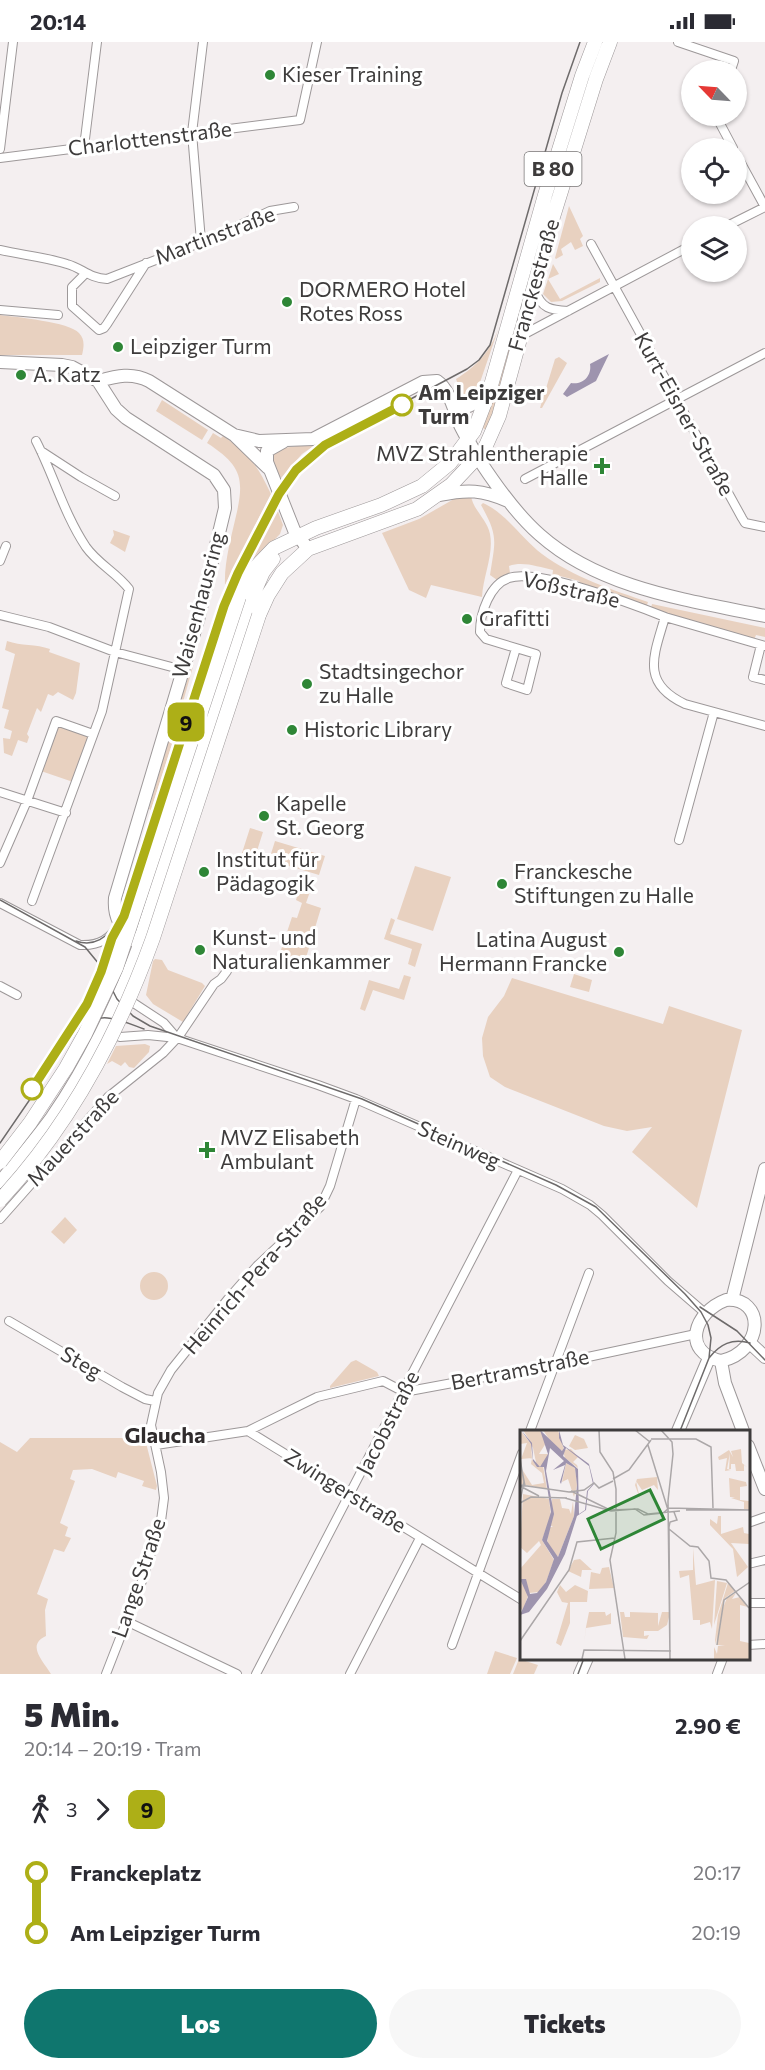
<!DOCTYPE html>
<html lang="de">
<meta charset="utf-8">
<style>
:root{--surface:#fff;--page:#f7f7f7;--text:#2b2b33;--muted:#7c7c81;--accent:#0f766e}
body{margin:0;font-family:Commissioner,sans-serif;background:var(--page);color:var(--text);height:100vh;display:flex;flex-direction:column;font-size:22px;white-space:nowrap}
*{box-sizing:border-box;margin:0}
p{font-size:20px;color:var(--muted)}
.icon{flex:none;width:33px;height:33px;fill:none;stroke:currentColor;stroke-width:2;stroke-linecap:round;stroke-linejoin:round}
.map{position:relative;height:1632px;overflow:hidden}
.details{display:flex;flex-direction:column;background:var(--surface);flex:1}
.details>*{flex:none}
.badge{padding:0 12px;border-radius:9px;font-size:21px;line-height:39px}
.needle{width:39px;rotate:295deg}
.buttons{position:absolute;left:681px;top:18px;display:grid;gap:12px}
.buttons a{display:grid;place-items:center;width:66px;height:66px;border-radius:50%;background:var(--surface);box-shadow:0 2px 4px #0004;font-size:30px}
.map>.badge{position:absolute;translate:-50% -50%;box-shadow:0 0 0 3px #fff}
.legs{display:flex;align-items:center;gap:9px;height:66px;padding:0 24px;font-size:20px}
.legs p{margin-inline-start:auto}
.headline{display:flex;align-items:center;justify-content:space-between;height:102px;padding:0 24px}
h1{font-size:33px;font-weight:800;line-height:45px}
.button{display:flex;gap:12px;margin-top:auto;padding:12px 24px}
.button a{flex:1;height:69px;border-radius:36px;background:var(--accent);color:#fff;font-size:24px;font-weight:800;line-height:69px;text-align:center}
.button a+a{background:var(--page);color:var(--text)}
ul{padding:0 24px;list-style:none}
li{display:flex;align-items:center;gap:21px;height:60px;font-size:22px}
li i{display:grid;place-items:center;width:9px;height:100%;margin:0 8px;background:currentColor}
li i::after{content:'';width:15px;height:15px;margin:-8px;border:4px solid;border-radius:50%;background:var(--surface)}
li p{margin-inline-start:auto}
li:first-child i{background:linear-gradient(#0000 50%,currentColor 0)}
li:last-child i{background:linear-gradient(currentColor 50%,#0000 0)}
.status{display:flex;justify-content:space-between;align-items:center;height:42px;padding:0 30px;background:var(--surface);direction:ltr}
.status svg{height:16px;fill:currentColor}
.map>svg:first-child{display:block}
</style>
<div class="status"><b>20:14</b><svg viewBox="0 0 49 12"><path d="M0 12V9h3v3zM5 12V6h3v6zM10 12V3h3v9zM15 12V0h3v12zM26 1h20v11H26zM47 4h2v5h-2z"/></svg></div>
<div class="map">
<svg width="765" height="1632" viewBox="0 0 765 1632">
<rect width="100%" height="100%" fill="#f4eff0"/>
<path fill="#e8d1c0" d="M602 0H604L489 390 483 386 505 319 549 160 582 56Z
M569 164 583 194 580 197 583 204 575 208 571 200 561 207 563 213 556 217 555 216Z
M553 222 559 232 548 237 560 257 600 236V240L562 259 551 260 543 252Z
M0 273C15 275 70 280 79 291 85 297 84 305 82 313H0Z
M499 285 476 352 465 361 456 337C478 323 490 310 499 285Z
M559 315 567 321 542 366H540L555 317Z
M162 358 208 388 202 398 156 369Z
M213 391 221 396 223 394C249 411 258 424 271 452L225 543C224 521 231 496 236 474 245 436 241 423 207 401Z
M313 399 315 403 302 412 281 436C258 395 288 412 313 399Z
M471 453C472 467 487 477 490 492 494 512 483 535 482 555L431 543 426 556 409 548 382 491 419 477 454 457Z
M483 461C506 471 522 497 542 512 573 535 613 548 648 560L646 566 581 544 579 539 556 533 552 536 553 528C538 525 523 519 509 524L510 531 497 538 490 533C495 499 499 495 481 463Z
M276 464 283 483 280 492 241 532Z
M113 488 130 494 125 510 110 501 114 493Z
M652 562 765 586V595L756 593 754 598 685 579 651 566Z
M7 599C21 604 36 602 50 607L49 610 80 621 76 651 73 658 58 650 53 654 48 652 41 670 37 666 27 692 29 695 27 701 18 698 12 714 4 711 3 696 10 697 12 689 4 686 9 668 2 666 15 612 5 608Z
M194 621 183 660 185 661 151 768 149 767 179 660Z
M56 679 93 692 76 741 38 728Z
M250 786 263 790 256 812 251 810 250 814 242 811Z
M275 799 325 814 319 833 269 818Z
M415 824 451 835 433 889 397 877Z
M302 837 313 841 306 861 321 866 302 929 277 920 292 875 297 876 302 861 296 858Z
M391 876 395 878 390 892 422 902 415 925 408 922 412 907 384 897Z
M155 917 162 918 168 928 202 941 205 944 183 980 153 962 146 953 153 919Z
M574 932 592 938 589 950 570 945Z
M404 933 411 935 404 958 373 948 365 969 360 967 369 938 399 947Z
M512 936 663 982 669 964 742 988 697 1166 632 1110 652 1085 627 1089 604 1084 505 1045 490 1035 483 1014 482 996 488 975 504 954Z
M145 1002 150 1004 149 1010 134 1026 129 1025 125 1020 121 1024 112 1019 107 1022 116 1004Z
M65 1175 77 1188 64 1202 51 1190Z
M140 1244a14 14 0 1 1 28 0a14 14 0 1 1-28 0Z
M356 1318 377 1330 379 1334 330 1346V1344L351 1320Z
M144 1393 157 1444 156 1448 142 1444 144 1439 118 1430 116 1436 92 1427 73 1428 70 1437 75 1439 60 1481 68 1485 65 1494 71 1496 64 1510 54 1507 37 1552 48 1557 45 1568 46 1594C26 1603 43 1619 51 1632H0V1400L17 1410 30 1396H124Z
M495 1609 517 1616 510 1632H487Z
M519 1617 538 1623 534 1632H513Z"/>
<path fill="#9e94ae" d="M609 312 596 339 567 355 563 352 571 341C583 343 592 334 590 322Z"/>
<g fill="none" stroke-linecap="round" stroke-linejoin="round">
<g stroke="#9d9899" stroke-width="10">
<path id="street" d="M678 0 734 19 731 28
M716 74 733 106
M84 105 97 0
M0 107 13 0
M0 116 300 78 317 0
M727 184 765 165 736 112
M201 199 192 91 203 0
M591 202 742 476 745 481 765 485
M0 208C22 213 45 215 67 222 82 226 89 236 107 237L212 196 270 169 294 165
M85 232 72 245V264L99 288 104 286 107 282 146 221
M535 248C541 267 551 268 568 269
M0 268 58 273
M519 295 692 203
M41 409 81 435 115 454
M525 437 765 311
M0 519 6 504
M0 573 49 585 115 610 183 628
M665 575 765 604
M761 603 753 635 765 638
M516 606 486 597 480 590C480 571 490 542 509 536 537 526 635 563 665 575 654 613 640 641 685 662L765 684
M516 606 536 612 527 648 506 641Z
M0 750 66 771
M679 798 714 670
M0 821 27 759 56 679 93 692
M32 859 102 669 129 547C117 531 98 522 86 505 64 472 54 434 36 399
M0 861 80 903C99 904 111 897 119 881
M0 944 17 953
M126 956 164 981 177 996
M109 992 120 995 148 993 177 996 318 1043 356 1057 562 1147 590 1163 602 1173 668 1239 705 1271
M0 1177 108 1055 163 1011 179 994 214 942 221 937 227 929
M9 1279 122 1345 145 1357 155 1359
M248 1389 317 1355 383 1339 404 1350 555 1322 696 1292
M530 1389 589 1231
M156 1403 248 1389 522 1558
M748 1481 765 1475
M748 1522 765 1518
M748 1561H765
M126 1579 237 1632
M452 1603 522 1411
M748 1603 765 1602
M106 1632 141 1542 161 1479 164 1456 161 1430 151 1383 158 1351 171 1328 228 1257 257 1224 320 1165 330 1144 356 1057
M256 1632 518 1128
M350 1632 420 1496
M717 1632 723 1616"/>
</g>
<g stroke="#9d9899" stroke-width="14">
<path id="secondary" d="M0 320 62 323 72 325 98 339
M98 339C117 334 132 330 149 339L234 393 268 426
M452 361C467 373 478 357 490 347
M234 393 259 399 313 397 423 340 437 339C450 348 454 369 460 383 466 395 473 407 480 419 497 445 516 472 540 493 601 547 688 558 765 574
M283 400 267 409V420L294 488 308 507
M440 453C468 447 482 448 508 459
M0 1140C18 1118 36 1097 52 1075 87 1024 118 961 139 903 124 887 113 880 115 856L198 578 225 466 224 448 214 433 126 376 116 367 98 339
M726 1258C765 1255 765 1309 721 1319 681 1310 694 1270 726 1258Z
M732 1258 765 1127
M750 1301 765 1315
M721 1319 725 1341 743 1389
M678 1389 709 1316
M748 1404 765 1447
M580 1632 587 1616"/>
</g>
<g stroke="#9d9899" stroke-width="15">
<path id="primary" d="M239 555 253 528 274 506 316 486 381 463 422 444 450 421 474 389 490 347 545 153 582 34 595 0
M259 573 268 553 282 531 308 507 417 467 451 443 484 408 499 374 553 175 596 37 610 0
M139 903 249 562 263 530 273 517"/>
</g>
<use href="#street" stroke="#fff" stroke-width="8"/>
<use href="#secondary" stroke="#fff" stroke-width="12"/>
<use href="#primary" stroke="#fff" stroke-width="14"/>
<path stroke="#6e6b6b" stroke-width="1.5" d="M0 858 85 905 99 922 117 957 133 974 150 984 362 1057 556 1143 596 1165 685 1252 701 1270 708 1283 711 1296 709 1316 680 1389
M76 899C94 905 108 896 116 879
M80 986C100 967 122 979 144 987
M0 1101 74 993 98 949 224 564 238 531 279 452 303 420 332 399 467 327 479 318 490 303 562 51 580 0
M700 1265 737 1289 765 1318
M709 1316C720 1302 732 1296 750 1301
M578 1632 584 1616"/>
<g stroke="#9d9899" stroke-width="15" stroke-linecap="butt">
<path id="primary-bridge" d="M0 1120 30 1081 66 1026 85 992 116 926 239 555
M0 1158C70 1083 118 993 153 896L259 573"/>
</g>
<use href="#primary-bridge" stroke="#fff" stroke-width="14"/>
</g>
<g fill="none" stroke-linecap="round" stroke-linejoin="round">
<g stroke="#fff" stroke-width="14">
<path id="line-1" d="M32 1047 87 962 101 930 112 896 124 874 224 564 238 531 279 452 296 428 325 403 402 363"/>
</g>
<use href="#line-1" stroke="#adaf17" stroke-width="9"/>
</g>
<g fill="#2e8636" stroke="#fff" stroke-width="2">
<circle cx="270" cy="33" r="6"/>
<circle cx="287" cy="260" r="6"/>
<circle cx="118" cy="305" r="6"/>
<circle cx="21" cy="333" r="6"/>
<path d="M599 415h6v6h6v6h-6v6h-6v-6h-6v-6h6z"/>
<circle cx="467" cy="577" r="6"/>
<circle cx="307" cy="642" r="6"/>
<circle cx="292" cy="688" r="6"/>
<circle cx="264" cy="774" r="6"/>
<circle cx="204" cy="830" r="6"/>
<circle cx="502" cy="842" r="6"/>
<circle cx="200" cy="908" r="6"/>
<circle cx="619" cy="910" r="6"/>
<path d="M204 1099h6v6h6v6h-6v6h-6v-6h-6v-6h6z"/>
</g>
<g fill="#fff" stroke="#adaf17" stroke-width="3">
<circle cx="402" cy="363" r="10"/>
<circle cx="32" cy="1047" r="10"/>
</g>
<g text-anchor="middle" stroke-width="6" stroke-linejoin="round" paint-order="stroke">
<rect fill="#fff" stroke="#787676" stroke-width="1.5" x="524.5" y="110" width="57" height="34" rx="4.5"/>
<g font-size="20" font-weight="bold" fill="#3e3c3c">
<text x="553" y="134">B 80</text>
</g>
<g font-size="21" fill="#3e3c3c" stroke="#fff" text-anchor="start">
<text x="282" y="40">Kieser Training</text>
<text x="299" y="255">DORMERO Hotel<tspan x="299" dy="24">Rotes Ross</tspan></text>
<text x="130" y="312">Leipziger Turm</text>
<text x="33" y="340">A. Katz</text>
<text x="588" y="419" text-anchor="end">MVZ Strahlentherapie<tspan x="588" dy="24">Halle</tspan></text>
<text x="479" y="584">Grafitti</text>
<text x="319" y="637">Stadtsingechor<tspan x="319" dy="24">zu Halle</tspan></text>
<text x="304" y="695">Historic Library</text>
<text x="276" y="769">Kapelle<tspan x="276" dy="24">St. Georg</tspan></text>
<text x="216" y="825">Institut für<tspan x="216" dy="24">Pädagogik</tspan></text>
<text x="514" y="837">Franckesche<tspan x="514" dy="24">Stiftungen zu Halle</tspan></text>
<text x="212" y="903">Kunst- und<tspan x="212" dy="24">Naturalienkammer</tspan></text>
<text x="607" y="905" text-anchor="end">Latina August<tspan x="607" dy="24">Hermann Francke</tspan></text>
<text x="220" y="1103">MVZ Elisabeth<tspan x="220" dy="24">Ambulant</tspan></text>
</g>
<g font-size="21" fill="#3e3c3c" stroke="#fff">
<text transform="translate(150 97) rotate(-7)" y="7">Charlottenstraße</text>
<text transform="translate(215 194) rotate(-21)" y="7">Martinstraße</text>
<text transform="translate(534 243) rotate(-74)" y="7">Franckestraße</text>
<text transform="translate(684 372) rotate(61)" y="7">Kurt-Eisner-Straße</text>
<text transform="translate(571 548) rotate(13)" y="7">Voßstraße</text>
<text transform="translate(199 563) rotate(-75)" y="7">Waisenhausring</text>
<text transform="translate(73 1096) rotate(-47)" y="7">Mauerstraße</text>
<text transform="translate(459 1103) rotate(24)" y="7">Steinweg</text>
<text transform="translate(255 1232) rotate(-49)" y="7">Heinrich-Pera-Straße</text>
<text transform="translate(81 1321) rotate(30)" y="7">Steg</text>
<text transform="translate(520 1328) rotate(-11)" y="7">Bertramstraße</text>
<text transform="translate(388 1381) rotate(-63)" y="7">Jacobstraße</text>
<text transform="translate(345 1449) rotate(32)" y="7">Zwingerstraße</text>
<text transform="translate(139 1536) rotate(-71)" y="7">Lange Straße</text>
</g>
<g font-size="21" font-weight="bold" fill="#3e3c3c" stroke="#fff" text-anchor="start">
<text x="418" y="358">Am Leipziger<tspan x="418" dy="24">Turm</tspan></text>
</g>
<g font-size="22" font-weight="bold" fill="#302c2d" stroke="#fff">
<text x="165" y="1401">Glaucha</text>
</g>
</g>
<g transform="translate(520 1388)">
<rect width="230" height="230" fill="#f4eff0"/>
<path d="M0 0 11 14 12 29 17 37 13 18 8 8 3 0H20L26 13 19 24H28L23 36 27 59 0 54V36L12 55 24 53 22 43 11 34 12 28 1 29 7 13 0 14ZM23 0H38L44 20 51 19 58 27 53 32 57 35 58 38 45 28 43 21 35 18ZM55 5 64 9 68 18 55 20 49 16ZM221 19 222 33 228 38 224 35V41H216L215 34H211V39H209L210 23 207 39 211 40 205 41 207 28 199 30 198 27 209 20 213 27 211 21ZM46 33 55 38 57 55 54 67 48 49 42 52ZM137 47 138 60 134 55 122 60 116 51 120 69 115 55 117 49ZM209 48 226 52 227 56 220 57V70L229 71V80L224 79V72L211 68 215 67H210ZM3 64 29 69 31 86 22 110 34 130 26 152 19 162 9 163 3 180 0 179V139L21 115 19 111 7 123 0 117ZM32 69H40L42 78 49 79 51 84 53 71 54 86 38 127 27 114 29 97H33L30 95ZM198 86H201V104L223 97 224 103 229 104V114L211 113 228 137 217 147 213 119 190 95V89L197 94ZM173 118 176 155 195 150 192 199 190 192 180 195V190H173L169 145 160 148 159 141 173 140ZM60 129 72 140H62L61 147 48 141 54 130ZM89 137 94 158 69 159 71 142 80 144 82 138ZM197 151 207 153 194 195ZM208 153 215 161 205 168 202 180 207 168 216 163 212 169 220 167 228 177 220 175V211L229 213V229H194V217L197 224 198 216 205 215H197V205L196 215 195 210 198 185ZM40 155 46 162 55 155 68 161 67 172H50V193L41 216 36 213 48 173 42 172 37 162ZM69 182H85L86 186 91 183V194L66 198 64 214 66 197ZM100 182H104L105 187H110V182L138 183V196L142 182H149V187L147 195 138 201H124V206L129 205 127 209 103 207Z" fill="#e8d1c0"/>
<path d="M1 0 12 13 13 29 20 37 28 24 20 0 42 21 44 18 39 8V0L43 15 69 34 74 54 68 61 66 80 57 86 45 124 27 159 9 182 0 185 8 167 0 149H6L10 164 17 163 26 152 34 129 22 110 31 82 24 37H17L13 31 11 14ZM30 18 44 31 33 40 45 35 40 52 41 54 46 33 55 38 57 55 54 86 38 127 27 111 34 84 26 41ZM46 18 69 36 73 54 67 61 65 80 59 84 58 39 43 26Z" fill="#9e94ae" fill-rule="evenodd"/>
<path fill="none" stroke="#aba7a8" stroke-width="1.5" d="M79 0 80 22 93 42 96 59V103L90 130 105 229M115 0 130 12M141 0 152 12 153 24 148 71 150 229M131 9H176L191 17 193 78M128 15 148 80M0 29 4 52 0 71M0 31 5 56M93 49 109 40 131 10M0 55 49 62 64 60 74 53 79 58 93 51M0 56 19 66M51 61 90 80 118 79 128 84 160 81M45 68 91 81 115 79 124 85 143 83 149 78 230 80M0 73 11 67 47 68M166 80H230M149 99 170 116 178 117 189 131 191 148 206 150 229 178M0 211 49 140 57 112 95 108M197 215 204 170 230 152M62 229 64 220 151 221M150 229 149 97 150 92 157 90 154 82"/>
<path fill="#2e8636" fill-opacity="0.15" stroke="#2e8636" stroke-width="3" d="M130 60 144 89 81 119 68 89Z"/>
<rect width="230" height="230" fill="none" stroke="#3e3c3c" stroke-width="3"/>
</g>
</svg>
<div class="buttons">
<a><svg class="needle" viewBox="-14 -14 28 28"><path d="M0-13l5 13h-10z" fill="#e53935"/><path d="M0 13l5-13h-10z" fill="#7c7c81"/></svg></a>
<a><svg class="icon" aria-label="locate" viewBox="0 0 24 24"><circle cx="12" cy="12" r="6"/><path d="M12 2v4M12 18v4M2 12h4M18 12h4"/></svg></a>
<a><svg class="icon" aria-label="layers" viewBox="0 0 24 24"><path d="M12 4l9 5-9 5-9-5zM3 14l9 5 9-5"/></svg></a>
</div>
<b class="badge" style="left:186px;top:680px;background:#adaf17;color:#111">9</b>
</div>
<section class="details">
<div class="headline"><div><h1>5 Min.</h1><p>20:14 – 20:19 · Tram</p></div><b>2.90 €</b></div>
<div class="legs"><svg class="icon" aria-label="walk" viewBox="0 0 24 24"><circle cx="13" cy="4" r="2"/><path d="M13 8l-2 6 4 7M11 14l-3 7M7 12l3-4h3l4 4"/></svg>3<svg class="icon" aria-label="forward" viewBox="0 0 24 24"><path d="M9 5l7 7-7 7"/></svg><b class="badge" style="background:#adaf17;color:#111">9</b></div>
<ul>
<li><i style="color:#adaf17"></i><b>Franckeplatz</b><p>20:17</p></li>
<li><i style="color:#adaf17"></i><b>Am Leipziger Turm</b><p>20:19</p></li>
</ul>
<div class="button"><a>Los</a><a>Tickets</a></div>
</section>
